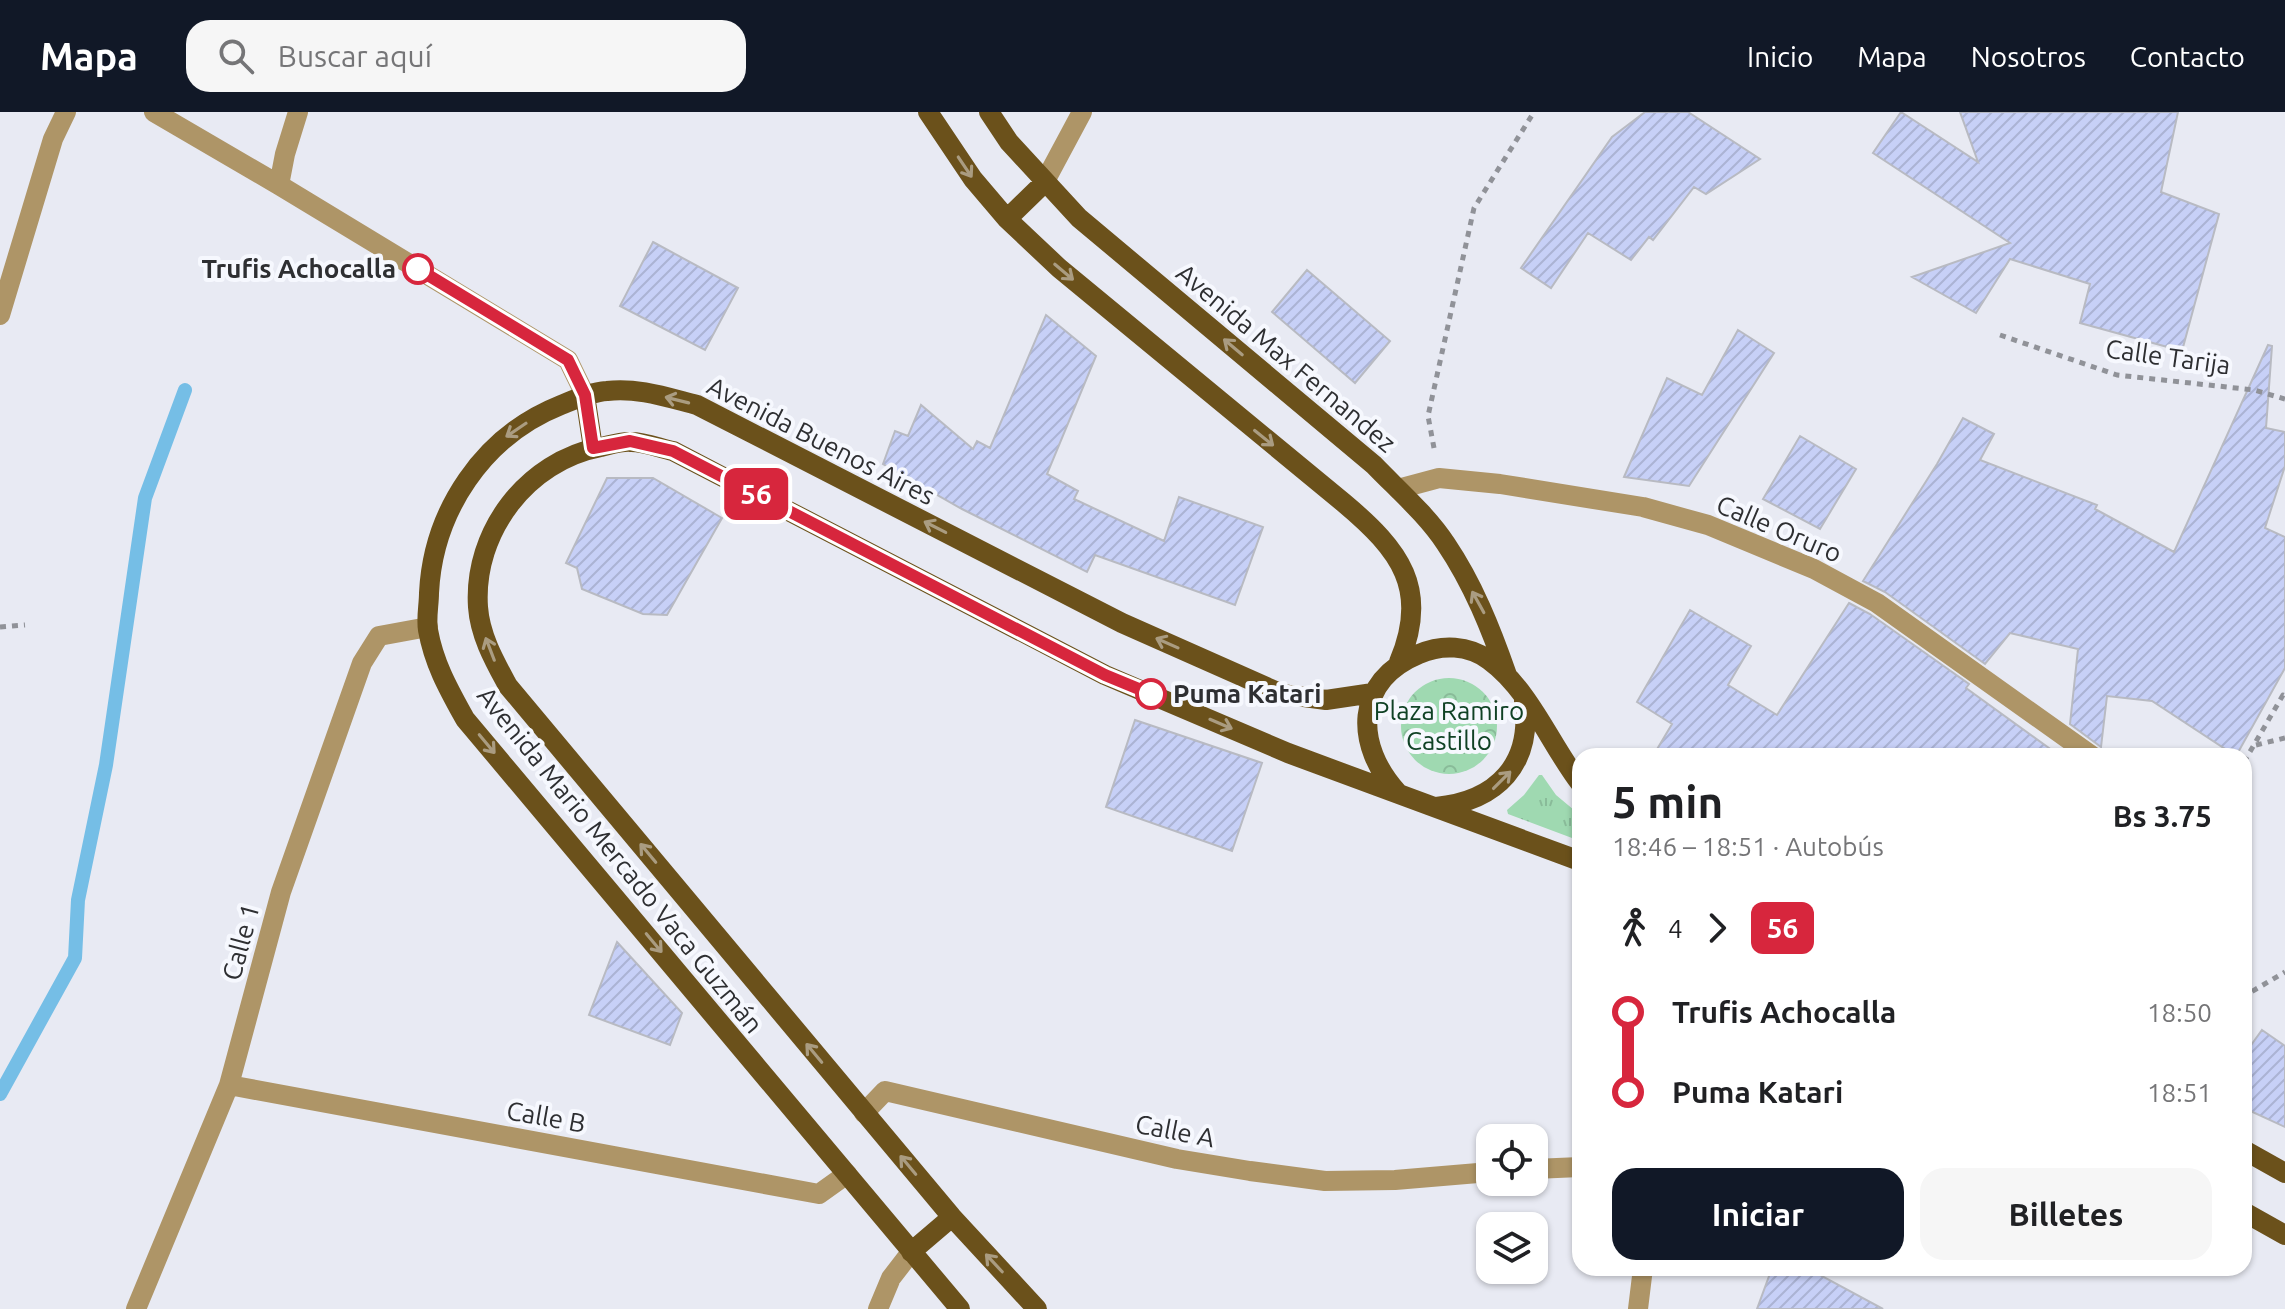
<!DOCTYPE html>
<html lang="es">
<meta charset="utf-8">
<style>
:root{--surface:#fff;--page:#f6f6f6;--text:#202124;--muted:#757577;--accent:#111827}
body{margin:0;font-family:Ubuntu,sans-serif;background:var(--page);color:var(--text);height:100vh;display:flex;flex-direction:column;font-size:30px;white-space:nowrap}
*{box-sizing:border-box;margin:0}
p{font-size:26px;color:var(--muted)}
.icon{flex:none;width:44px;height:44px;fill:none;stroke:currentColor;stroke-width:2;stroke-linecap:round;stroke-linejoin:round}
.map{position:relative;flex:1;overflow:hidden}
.panel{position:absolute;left:1572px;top:636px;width:680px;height:528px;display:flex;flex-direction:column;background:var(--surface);border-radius:24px;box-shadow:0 2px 6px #0004}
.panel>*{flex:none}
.badge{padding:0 16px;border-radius:12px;font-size:28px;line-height:52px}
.controls{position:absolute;left:1476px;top:1012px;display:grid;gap:16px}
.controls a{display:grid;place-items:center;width:72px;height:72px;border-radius:16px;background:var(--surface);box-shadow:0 2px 6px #0004;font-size:40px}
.map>.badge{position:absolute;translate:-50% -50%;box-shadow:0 0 0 4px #fff}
.legs{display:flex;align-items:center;gap:12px;height:88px;padding:0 40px;font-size:26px}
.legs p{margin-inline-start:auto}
.summary{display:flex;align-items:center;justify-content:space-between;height:136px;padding:0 40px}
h1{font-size:44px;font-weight:700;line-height:60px}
.action{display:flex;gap:16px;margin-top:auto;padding:16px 40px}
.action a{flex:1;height:92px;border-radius:24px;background:var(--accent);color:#fff;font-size:32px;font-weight:700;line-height:92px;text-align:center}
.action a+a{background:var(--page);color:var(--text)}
ul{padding:0 40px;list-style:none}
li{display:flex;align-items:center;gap:28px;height:80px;font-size:30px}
li i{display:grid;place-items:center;width:12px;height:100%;margin:0 10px;background:currentColor}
li i::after{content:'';width:20px;height:20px;margin:-10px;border:6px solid;border-radius:50%;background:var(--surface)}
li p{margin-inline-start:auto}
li:first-child i{background:linear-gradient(#0000 50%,currentColor 0)}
li:last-child i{background:linear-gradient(currentColor 50%,#0000 0)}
header{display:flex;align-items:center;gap:48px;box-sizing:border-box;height:112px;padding:0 40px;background:var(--accent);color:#fff}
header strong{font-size:38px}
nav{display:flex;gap:44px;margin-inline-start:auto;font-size:28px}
.search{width:560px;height:72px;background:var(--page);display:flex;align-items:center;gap:20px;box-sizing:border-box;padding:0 28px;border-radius:24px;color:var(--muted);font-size:30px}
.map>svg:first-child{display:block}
</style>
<header>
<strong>Mapa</strong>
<div class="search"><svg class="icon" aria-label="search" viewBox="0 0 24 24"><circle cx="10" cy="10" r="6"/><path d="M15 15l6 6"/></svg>Buscar aquí</div>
<nav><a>Inicio</a><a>Mapa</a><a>Nosotros</a><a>Contacto</a></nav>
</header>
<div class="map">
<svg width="2285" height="1197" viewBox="0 0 2285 1197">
<defs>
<pattern id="grass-tufts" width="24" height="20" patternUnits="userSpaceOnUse" patternTransform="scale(2)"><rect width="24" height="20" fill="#9fd9b1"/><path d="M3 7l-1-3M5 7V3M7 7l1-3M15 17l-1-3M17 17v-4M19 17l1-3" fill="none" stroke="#89bb99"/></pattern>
<pattern id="park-crowns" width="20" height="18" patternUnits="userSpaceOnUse" patternTransform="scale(2)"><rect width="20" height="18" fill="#9fd9b1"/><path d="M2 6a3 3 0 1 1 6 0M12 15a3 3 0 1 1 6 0" fill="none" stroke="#89bb99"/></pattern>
<pattern id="building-hatch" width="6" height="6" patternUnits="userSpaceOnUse" patternTransform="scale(2)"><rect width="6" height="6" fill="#c7d0f7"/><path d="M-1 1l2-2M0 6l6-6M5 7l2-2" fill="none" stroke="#abb3d4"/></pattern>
</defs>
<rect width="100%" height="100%" fill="#e8eaf3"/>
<path fill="url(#grass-tufts)" d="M1539 663H1542L1556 683 1580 703V729L1508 702 1507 698 1524 683Z"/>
<path fill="url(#park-crowns)" d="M1401 614a48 48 0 1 1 96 0a48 48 0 1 1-96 0Z"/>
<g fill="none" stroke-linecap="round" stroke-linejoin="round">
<path stroke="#75bee6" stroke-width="14" d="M0 982 75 846 78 788 106 653 145 386 185 278"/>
</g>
<path fill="url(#building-hatch)" stroke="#b8bac2" stroke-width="2" d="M1645 0H1688L1760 47 1706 82 1694 75 1653 128 1649 125 1631 148 1588 121 1551 176 1521 156 1612 25Z
M1901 0 1978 50 1960 0H2178L2161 80 2219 102 2182 239 2080 211 2090 172 2010 147 1976 201 1912 165 2010 131 1873 41Z
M653 130 738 176 705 238 620 194Z
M1307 158 1390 229 1355 271 1272 200Z
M1046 203 1096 244 1047 362 1078 379 1074 387 1164 429 1179 385 1263 415 1235 493 1095 443 1087 460 962 397 883 352 895 319 908 324 921 293 973 337 977 329 990 336Z
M1738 218 1774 241 1689 374 1624 365 1667 266 1702 283Z
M2268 233 2272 234 2266 316 2285 320V354L2265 416 2285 425V556L2236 644 2152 589 2107 584 2101 635 2070 612 2078 537 2010 521 1985 552 1885 480 1863 469 1937 352 1963 306 1994 322 1980 348 2097 393 2095 397 2174 440Z
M1800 324 1856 357 1820 417 1763 387Z
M607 366H653L722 406 667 503 643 502 582 477 577 456 566 451Z
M1849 491 1870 502 1969 572 1966 576 2060 644H1653L1672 612 1637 590 1690 498 1751 534 1728 573 1777 603Z
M1135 608 1262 651 1232 739 1106 695Z
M617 830 682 901 670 933 589 903Z
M2262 918 2285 934V1015L2244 996V943Z
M1772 1156H1807L1883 1197H1757Z"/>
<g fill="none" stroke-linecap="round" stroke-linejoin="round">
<path stroke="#909298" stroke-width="5" stroke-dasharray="6 6" stroke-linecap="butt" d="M2000 223 2117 263 2254 278 2285 287
M1434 336 1428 304 1474 96 1534 0
M0 515 25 513
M2256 633 2285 626
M2244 650 2283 583 2285 584
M2244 888 2251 880 2285 860"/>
<path stroke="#ae9567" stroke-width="20" d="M154 0 279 73 568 248 585 283
M1044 71 1082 0
M279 73 285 42 298 0
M0 203 53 27 66 0
M1398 377 1439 366 1500 372 1643 395 1708 413 1814 457 1877 491 2092 644
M229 973 819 1082 847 1062
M864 1001 885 979 1177 1047 1250 1059 1325 1069 1395 1068 1490 1060
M1534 1057 1580 1055
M136 1197 229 973 281 780 362 551 379 524 428 515
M878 1197 891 1166 911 1140
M1638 1197 1643 1156"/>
<path stroke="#6b511b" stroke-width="20" d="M928 0 973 67 1007 107 1059 156 1344 391C1400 438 1430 477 1399 550
M989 0 1009 30 1079 106 1374 353C1398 378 1427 403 1446 432 1473 472 1491 517 1507 563
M1007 107 1044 71
M585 283 593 336
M1398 681C1354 633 1354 569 1419 542 1442 532 1468 533 1489 548 1530 578 1550 632 1580 671
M1436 695C1497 689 1533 652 1524 589
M2244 1038 2285 1061
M2244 1100 2285 1123
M911 1140 952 1105
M960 1197 465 607C449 578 434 552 428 518 426 506 429 493 429 481 433 399 483 324 561 293 576 287 591 280 607 279 637 275 669 286 697 293L1122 511 1282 582 1326 588 1373 581
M1037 1197 952 1105 508 574C495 550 480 524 478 495 473 420 527 349 601 335 610 333 622 329 631 330 645 330 659 336 673 339L1105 563 1288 641 1580 749"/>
</g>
<defs><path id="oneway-shaft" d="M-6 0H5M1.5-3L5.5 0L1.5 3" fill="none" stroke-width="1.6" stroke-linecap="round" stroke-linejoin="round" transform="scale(2)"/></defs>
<g stroke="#aa9c81">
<use href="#oneway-shaft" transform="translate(965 55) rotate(56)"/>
<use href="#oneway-shaft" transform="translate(1064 160) rotate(40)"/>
<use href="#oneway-shaft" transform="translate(1233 235) rotate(-140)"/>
<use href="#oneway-shaft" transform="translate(677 288) rotate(-166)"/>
<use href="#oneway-shaft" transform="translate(516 318) rotate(146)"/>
<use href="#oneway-shaft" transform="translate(1264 326) rotate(39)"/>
<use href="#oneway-shaft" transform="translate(935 415) rotate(-153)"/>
<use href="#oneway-shaft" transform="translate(1478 490) rotate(-119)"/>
<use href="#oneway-shaft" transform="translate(1167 531) rotate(-156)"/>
<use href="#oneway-shaft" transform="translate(490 537) rotate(-111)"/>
<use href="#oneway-shaft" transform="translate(1221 612) rotate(23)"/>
<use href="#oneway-shaft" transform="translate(487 632) rotate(50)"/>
<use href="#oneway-shaft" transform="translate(1502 668) rotate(-45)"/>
<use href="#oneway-shaft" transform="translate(648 741) rotate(-130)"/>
<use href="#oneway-shaft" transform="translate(654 831) rotate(50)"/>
<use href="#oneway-shaft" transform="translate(814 941) rotate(-130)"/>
<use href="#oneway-shaft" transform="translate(908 1053) rotate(-130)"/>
<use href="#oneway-shaft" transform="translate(994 1151) rotate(-133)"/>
</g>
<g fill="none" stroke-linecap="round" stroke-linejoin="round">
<g stroke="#fff" stroke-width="18">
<path id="line-1" d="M418 157 568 248 585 283 593 336 630 329 673 339 1105 563 1151 582"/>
</g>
<use href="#line-1" stroke="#d7263d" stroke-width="12"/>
</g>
<g fill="#fff" stroke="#d7263d" stroke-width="4">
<circle cx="418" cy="157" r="14"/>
<circle cx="1151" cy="582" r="14"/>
</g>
<g text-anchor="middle" stroke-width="8" stroke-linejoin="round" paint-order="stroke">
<g font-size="26" font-weight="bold" fill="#2e2f32" stroke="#f6f8fe" text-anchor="end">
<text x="396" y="166">Trufis Achocalla</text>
<text x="1173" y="591" text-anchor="start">Puma Katari</text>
</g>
<g font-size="26" fill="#2e2f32" stroke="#f6f8fe">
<text transform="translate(2168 245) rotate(8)" y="9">Calle Tarija</text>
<text transform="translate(1286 246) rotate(40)" y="9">Avenida Max Fernandez</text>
<text transform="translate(821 329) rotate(27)" y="9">Avenida Buenos Aires</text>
<text transform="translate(1779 417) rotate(23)" y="9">Calle Oruro</text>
<text transform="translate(620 748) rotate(51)" y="9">Avenida Mario Mercado Vaca Guzmán</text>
<text transform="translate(241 830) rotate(-75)" y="9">Calle 1</text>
<text transform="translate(546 1005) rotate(10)" y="9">Calle B</text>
<text transform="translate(1175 1019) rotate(11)" y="9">Calle A</text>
</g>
<g font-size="26" fill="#104225" stroke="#f6f8fe">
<text x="1449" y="608">Plaza Ramiro<tspan x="1449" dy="30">Castillo</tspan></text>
</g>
</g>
</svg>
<div class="controls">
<a><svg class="icon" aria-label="locate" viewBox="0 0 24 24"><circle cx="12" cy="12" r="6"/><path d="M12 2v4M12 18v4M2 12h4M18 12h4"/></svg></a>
<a><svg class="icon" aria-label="layers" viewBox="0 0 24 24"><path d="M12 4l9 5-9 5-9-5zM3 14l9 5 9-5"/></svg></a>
</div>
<b class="badge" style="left:756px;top:382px;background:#d7263d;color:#fff">56</b>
<section class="panel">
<div class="summary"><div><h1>5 min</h1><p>18:46 – 18:51 · Autobús</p></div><b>Bs 3.75</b></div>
<div class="legs"><svg class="icon" aria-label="walk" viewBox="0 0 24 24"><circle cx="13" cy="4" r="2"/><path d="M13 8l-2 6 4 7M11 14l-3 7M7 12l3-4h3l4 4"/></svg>4<svg class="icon" aria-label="forward" viewBox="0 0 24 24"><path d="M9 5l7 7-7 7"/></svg><b class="badge" style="background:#d7263d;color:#fff">56</b></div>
<ul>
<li><i style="color:#d7263d"></i><b>Trufis Achocalla</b><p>18:50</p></li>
<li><i style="color:#d7263d"></i><b>Puma Katari</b><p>18:51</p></li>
</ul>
<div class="action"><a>Iniciar</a><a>Billetes</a></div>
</section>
</div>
